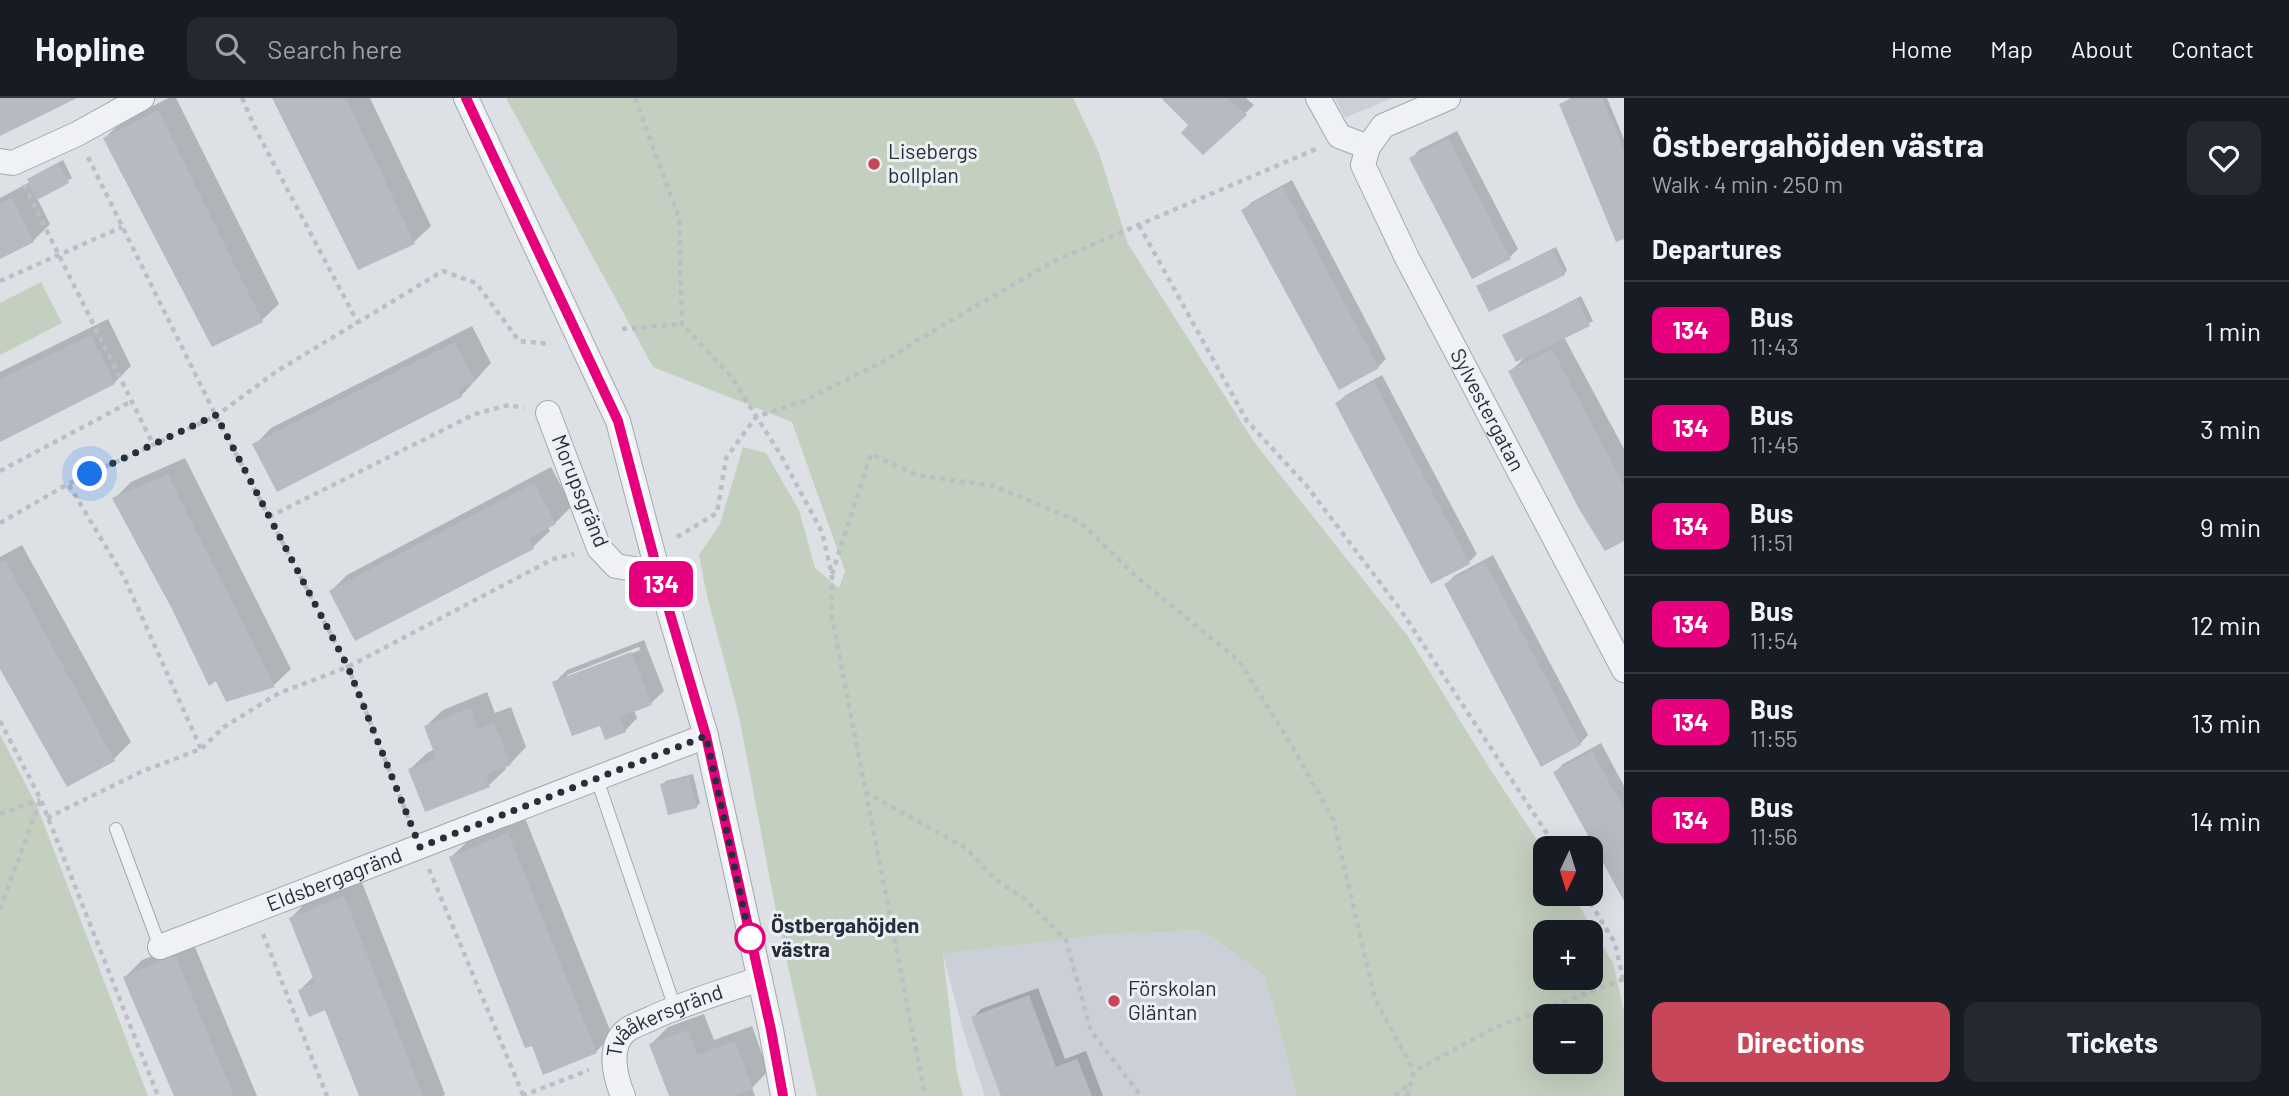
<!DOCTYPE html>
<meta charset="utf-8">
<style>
:root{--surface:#171b24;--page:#242831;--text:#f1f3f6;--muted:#9ea1a6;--line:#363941;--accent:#c74659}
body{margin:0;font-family:Barlow,sans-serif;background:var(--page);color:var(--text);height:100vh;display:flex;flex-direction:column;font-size:26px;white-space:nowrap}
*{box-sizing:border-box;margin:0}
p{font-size:23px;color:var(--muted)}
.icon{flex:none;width:38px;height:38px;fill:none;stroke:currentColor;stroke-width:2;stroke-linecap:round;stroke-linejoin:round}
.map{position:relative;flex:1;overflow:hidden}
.panel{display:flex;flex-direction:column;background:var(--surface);width:665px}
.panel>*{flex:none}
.badge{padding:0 14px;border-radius:10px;font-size:24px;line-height:46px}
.needle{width:46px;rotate:184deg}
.tools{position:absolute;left:1533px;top:738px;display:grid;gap:14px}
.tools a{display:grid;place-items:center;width:70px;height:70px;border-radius:14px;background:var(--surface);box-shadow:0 7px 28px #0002;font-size:35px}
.you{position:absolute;width:35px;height:35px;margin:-18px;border:5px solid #fff;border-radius:50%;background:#1a73e8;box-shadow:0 0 0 10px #1a73e833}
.map>.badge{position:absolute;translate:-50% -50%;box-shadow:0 0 0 4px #fff}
h2{padding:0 28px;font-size:26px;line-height:63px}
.round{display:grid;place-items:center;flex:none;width:74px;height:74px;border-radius:14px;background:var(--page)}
.overview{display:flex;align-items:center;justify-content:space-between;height:119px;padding:0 28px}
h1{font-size:33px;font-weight:700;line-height:52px}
.action{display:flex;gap:14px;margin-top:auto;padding:14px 28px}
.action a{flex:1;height:80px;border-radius:14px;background:var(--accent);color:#fff;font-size:28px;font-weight:700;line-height:80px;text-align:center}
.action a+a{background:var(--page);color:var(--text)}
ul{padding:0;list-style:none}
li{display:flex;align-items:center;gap:21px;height:98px;padding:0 28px;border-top:2px solid var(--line)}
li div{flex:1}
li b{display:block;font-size:26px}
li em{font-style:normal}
li .badge{min-width:77px;font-weight:700;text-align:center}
header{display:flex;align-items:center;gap:42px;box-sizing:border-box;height:98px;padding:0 35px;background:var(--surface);border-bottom:2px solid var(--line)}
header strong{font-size:33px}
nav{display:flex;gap:38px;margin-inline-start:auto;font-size:24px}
.search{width:490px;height:63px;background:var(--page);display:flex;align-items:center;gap:18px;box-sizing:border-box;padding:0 24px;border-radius:14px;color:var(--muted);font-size:26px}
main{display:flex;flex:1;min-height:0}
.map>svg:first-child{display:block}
</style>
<header>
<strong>Hopline</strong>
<div class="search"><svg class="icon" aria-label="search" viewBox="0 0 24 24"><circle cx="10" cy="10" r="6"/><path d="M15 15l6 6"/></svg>Search here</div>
<nav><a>Home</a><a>Map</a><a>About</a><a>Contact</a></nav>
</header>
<main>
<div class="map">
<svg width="1624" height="998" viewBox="0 0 1624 998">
<rect width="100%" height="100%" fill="#dde1e6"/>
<path fill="#cbd0d8" d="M1335 0H1392L1345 20Z
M1204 833 1265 878 1297 998H985L962 929 943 856 1112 836Z"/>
<path fill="#c3d0bf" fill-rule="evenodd" d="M506 0H1073L1099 55 1128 146 1254 344 1407 537 1490 671 1545 754V796H1572L1613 865 1624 913V998H1297L1265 878 1204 833 1112 836 943 856 957 975 963 998H817L778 824 739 618 707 498 699 457 720 426 743 349 766 355 799 412 815 470 839 490 845 473 792 324 653 269ZM1545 835H1591V880H1545ZM1545 919H1591V964H1545Z
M41 184 62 225 0 257V205Z
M0 636 37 708 148 998H0Z"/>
<path fill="#0003" fill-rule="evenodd" d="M169 0H176L279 206 262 222 213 247 105 40 122 23Z
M275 0H370L431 128 414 144 359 170Z
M1166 0H1246L1254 7 1203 55 1191 27Z
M1571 0H1607L1624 41V139L1561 6Z
M1457 33 1518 151 1510 159 1411 61 1419 52Z
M63 62 72 80 37 100 50 126 33 143 0 159V100L30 84 29 82 33 78Z
M1292 82 1386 261 1378 269 1243 113 1252 104Z
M1556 149 1567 172 1564 176 1478 188Z
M1581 198 1593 223 1564 239 1624 351V441L1510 274 1526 258 1505 238Z
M108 221 131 268 114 285 0 342V274Z
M472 228 491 265 461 298 255 347 271 330Z
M1382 277 1477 456 1469 464 1337 305 1346 297Z
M185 360 291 571 274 587 227 602 174 511 114 401 131 384Z
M551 369 572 408 555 425 548 429 550 433 533 449 331 493 347 477Z
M22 447 131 644 114 661 67 687 0 567V459Z
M1493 457 1588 637 1580 646 1446 486 1454 478Z
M644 542 664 593 651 605 634 612 637 620 625 633 554 585 567 572ZM639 549 640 552 567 580V577Z
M487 594 495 615 511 609 526 649 510 666 505 668 506 671 489 687 410 671 427 655 435 651 426 628 443 612Z
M1601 645 1624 688V800L1555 675 1563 666Z
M693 676 700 705 696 709 662 687 666 683Z
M525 720 612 937 596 954 451 759 468 743Z
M361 782 445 996 443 998H361L326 910 300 892 314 878 291 820 307 803Z
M192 842 257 998H176L125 879 142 862Z
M1038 890 1065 961 1086 953 1103 998H1003L973 920 981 911Z
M704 916 714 942 752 928 768 973 752 990 755 998H671L651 946 668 929Z"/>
<path fill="#b5bac3" d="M0 0H77L0 38Z
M272 0H346L415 146 358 172Z
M1164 0H1228L1247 17 1203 57 1181 35 1188 27 1162 1Z
M1573 0H1602L1624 53V141L1616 144 1559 6Z
M158 12 263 224 212 249 103 40Z
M1448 40 1511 161 1472 181 1409 60Z
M59 65 69 85 37 102 27 81Z
M1283 89 1379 270 1339 292 1241 112Z
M12 100 34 144 0 161V106Z
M1552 152 1565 177 1489 214 1476 188Z
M1577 201 1590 228 1516 264 1502 237Z
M91 237 115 286 0 344V281Z
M455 244 475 283 458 292 462 299 277 394 252 346Z
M1552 251 1624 387V443L1605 453 1579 411 1508 273Z
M1374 284 1470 466 1431 486 1335 305Z
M168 376 182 405 275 589 226 604 216 583 209 588 172 511 112 400Z
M534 385 556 426 529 441 534 451 355 543 329 493Z
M5 462 115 663 67 689 0 571V465Z
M1485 464 1581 647 1541 669 1444 486Z
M631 554 652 607 620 619 626 634 605 642 600 628 572 638 552 584Z
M471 610 478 631 494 624 511 667 486 677 490 689 425 714 408 671 436 660 424 628Z
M1592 653 1624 711V803L1553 674Z
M689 679 697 710 668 717 660 686Z
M508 735 597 955 543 977 532 948 525 950 449 759Z
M344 798 423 998H359L325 912 309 919 301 900 298 892 315 885 289 820Z
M175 857 234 998H174L130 896 123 879Z
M1029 897 1056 969 1077 961 1092 998H1001L971 919Z
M688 932 697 957 735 943 753 991 733 998H669L649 946Z"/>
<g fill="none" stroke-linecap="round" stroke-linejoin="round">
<g stroke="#a3a8b0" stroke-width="14">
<path id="service" d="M597 681 675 910
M116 731 160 849"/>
</g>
<g stroke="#a3a8b0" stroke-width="26">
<g id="minor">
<path d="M466 0 618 323 658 475 706 638 771 932 783 998"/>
<path d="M1318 0 1339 38 1368 49"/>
<path id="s1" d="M1448 0 1383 28 1368 49 1363 67 1407 160 1624 572"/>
<path d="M0 63 13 65 77 36 142 0"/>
<path d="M548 315 599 450 616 468 658 475"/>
<path id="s2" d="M160 849 706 638"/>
<path id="s3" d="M623 998C615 979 607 947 627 932 634 927 644 924 652 920 687 904 723 893 760 881"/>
</g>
</g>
<path stroke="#bbbfc5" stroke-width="4.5" stroke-dasharray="5 5" stroke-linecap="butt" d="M242 0 256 32 358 225
M635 0 679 120 682 226 730 277 779 354 822 434 832 477 831 515 925 998
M88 59 216 318 348 569 410 724
M24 87 153 346
M1139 127 1247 323 1306 387 1400 511 1557 751
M0 183 122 129
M622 231 682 226
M0 373 132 303
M69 387 124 479 201 651
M269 419 475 316 509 307 524 310
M0 425 68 386 216 318 277 273 443 173 476 185 519 243 551 246
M677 439 717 415 726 360 756 319 806 302 890 260 914 244 1052 164 1316 51
M832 476 871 356 917 377 994 388 1080 424 1139 481 1239 563 1286 638 1333 721 1375 901 1414 973
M0 623 41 702 158 998
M865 694 966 750 995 781 1027 803 1066 842 1091 933 1141 998
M0 716 40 702
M47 720 143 673 201 651 224 629 279 595 348 569 553 461 574 456
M429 771 523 997
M1585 796 1615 845 1624 885
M0 811 40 703
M263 836 327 998
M522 998 589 972
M1395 998 1409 986
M1407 998 1414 973 1496 929 1624 881"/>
<use href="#service" stroke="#eff1f5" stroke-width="12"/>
<use href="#minor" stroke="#eff1f5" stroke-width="24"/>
</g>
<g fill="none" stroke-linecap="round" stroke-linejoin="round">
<g stroke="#fff" stroke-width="16">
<path id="line" d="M466 0 618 323 658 475 706 638 771 932 783 998"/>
</g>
<use href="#line" stroke="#e6007e" stroke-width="10"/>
<path stroke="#272f3c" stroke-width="7" stroke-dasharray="0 12.6" d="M90 376 216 317 348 569 420 749 706 638 750 840"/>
</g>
<g fill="#c74659" stroke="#eceff4" stroke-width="2.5">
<circle cx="874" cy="66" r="7"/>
<circle cx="1114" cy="903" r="7"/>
</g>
<circle fill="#fff" stroke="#e6007e" stroke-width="3.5" cx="750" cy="840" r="14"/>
<g text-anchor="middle" stroke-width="6" stroke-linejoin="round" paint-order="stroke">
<g font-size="21" fill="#272f3c" stroke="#eceff4" text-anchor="start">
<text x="888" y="61">Lisebergs<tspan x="888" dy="24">bollplan</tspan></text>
<text x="1128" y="898">Förskolan<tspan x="1128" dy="24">Gläntan</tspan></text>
</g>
<g font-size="21" fill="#272f3c" stroke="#eceff4">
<text dy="7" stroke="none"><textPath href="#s1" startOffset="390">Sylvestergatan</textPath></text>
<text transform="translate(580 393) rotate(68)" y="7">Morupsgränd</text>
<text dy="7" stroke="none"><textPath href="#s2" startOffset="187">Eldsbergagränd</textPath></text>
<text dy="7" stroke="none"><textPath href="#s3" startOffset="107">Tvååkersgränd</textPath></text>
</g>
<g font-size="21" font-weight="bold" fill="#272f3c" stroke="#eceff4" text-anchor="start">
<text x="771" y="835">Östbergahöjden<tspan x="771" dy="24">västra</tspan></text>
</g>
</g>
</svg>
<div class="tools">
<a><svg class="needle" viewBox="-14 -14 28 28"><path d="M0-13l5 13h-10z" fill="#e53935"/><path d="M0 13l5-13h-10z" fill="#9ea1a6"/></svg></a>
<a>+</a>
<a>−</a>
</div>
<div class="you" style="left:90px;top:376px"></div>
<b class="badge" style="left:661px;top:486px;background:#e6007e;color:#fff">134</b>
</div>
<section class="panel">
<div class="overview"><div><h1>Östbergahöjden västra</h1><p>Walk · 4 min · 250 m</p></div><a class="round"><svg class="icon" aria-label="heart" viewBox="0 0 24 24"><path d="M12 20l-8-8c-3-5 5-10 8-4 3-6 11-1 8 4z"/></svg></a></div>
<h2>Departures</h2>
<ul>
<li><span class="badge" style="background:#e6007e;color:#fff">134</span><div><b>Bus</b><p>11:43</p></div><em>1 min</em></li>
<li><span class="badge" style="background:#e6007e;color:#fff">134</span><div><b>Bus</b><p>11:45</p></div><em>3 min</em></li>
<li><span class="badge" style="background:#e6007e;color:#fff">134</span><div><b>Bus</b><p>11:51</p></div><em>9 min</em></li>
<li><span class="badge" style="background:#e6007e;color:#fff">134</span><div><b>Bus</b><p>11:54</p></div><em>12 min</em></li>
<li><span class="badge" style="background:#e6007e;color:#fff">134</span><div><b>Bus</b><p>11:55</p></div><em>13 min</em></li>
<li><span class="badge" style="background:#e6007e;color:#fff">134</span><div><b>Bus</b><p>11:56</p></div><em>14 min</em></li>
</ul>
<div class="action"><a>Directions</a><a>Tickets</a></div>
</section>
</main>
